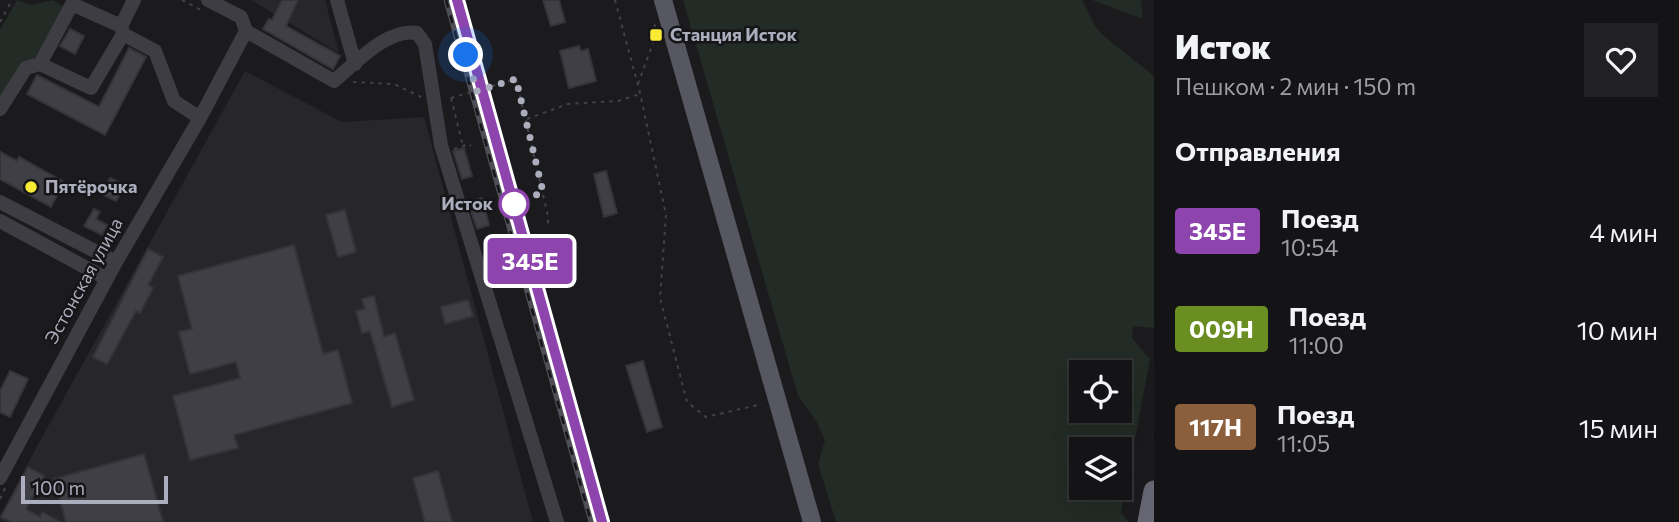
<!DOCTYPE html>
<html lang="ru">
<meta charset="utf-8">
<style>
:root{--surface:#141416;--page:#212123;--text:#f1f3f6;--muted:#9d9ea1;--line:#333335}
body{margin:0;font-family:Commissioner,sans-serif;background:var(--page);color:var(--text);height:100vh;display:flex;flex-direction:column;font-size:26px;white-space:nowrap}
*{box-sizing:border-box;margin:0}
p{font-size:23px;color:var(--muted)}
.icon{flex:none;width:38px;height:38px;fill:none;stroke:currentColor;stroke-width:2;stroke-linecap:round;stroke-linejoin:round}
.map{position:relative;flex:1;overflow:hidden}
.panel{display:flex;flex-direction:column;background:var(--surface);width:525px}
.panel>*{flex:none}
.badge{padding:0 14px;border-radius:5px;font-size:24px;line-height:46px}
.fabs{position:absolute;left:1069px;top:360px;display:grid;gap:14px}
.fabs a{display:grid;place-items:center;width:63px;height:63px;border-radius:0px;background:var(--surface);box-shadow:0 7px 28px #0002,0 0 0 2px var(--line);font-size:35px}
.scale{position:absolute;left:21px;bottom:18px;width:147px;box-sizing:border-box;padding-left:7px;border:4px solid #acadbd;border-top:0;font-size:19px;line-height:24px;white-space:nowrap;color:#acadbd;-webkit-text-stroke:5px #161518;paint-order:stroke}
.you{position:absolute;width:35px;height:35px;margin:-18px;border:5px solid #fff;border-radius:50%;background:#1a73e8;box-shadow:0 0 0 10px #1a73e833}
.map>.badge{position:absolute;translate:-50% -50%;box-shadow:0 0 0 4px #fff}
h2{padding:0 21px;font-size:26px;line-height:63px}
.round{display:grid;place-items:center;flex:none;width:74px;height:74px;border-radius:0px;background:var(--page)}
.head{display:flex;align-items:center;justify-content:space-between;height:119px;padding:0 21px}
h1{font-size:33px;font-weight:800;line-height:52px}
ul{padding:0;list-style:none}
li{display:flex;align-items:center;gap:21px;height:98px;padding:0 21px}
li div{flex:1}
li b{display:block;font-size:26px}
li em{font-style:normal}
li .badge{min-width:77px;font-weight:700;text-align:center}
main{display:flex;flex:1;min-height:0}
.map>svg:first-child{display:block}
</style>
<main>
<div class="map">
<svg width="1154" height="522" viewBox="0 0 1154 522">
<rect width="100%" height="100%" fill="#1b1a1d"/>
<path fill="#27262a" d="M251 0H325L339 53Z
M245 71 342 122 424 117 533 522H0V516L35 450Z"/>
<path fill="#222b25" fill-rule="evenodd" d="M17 0 32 5 53 0 64 7 39 55 19 67 0 99V30Z
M683 0H1082L1095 26 1105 37 1154 76V328L1133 326 1132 338 1150 359 1121 513 1129 522H836L818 464 825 440 815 419 798 396ZM1082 373H1120V411H1082ZM1082 450H1120V488H1082Z
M1092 0H1141L1143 19Z"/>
<path fill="#403f45" stroke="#353439" stroke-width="2" d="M282 0H298L286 26 340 56 333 69 263 29 269 19 272 20Z
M543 0H559L565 22 551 26Z
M70 29 84 36 75 54 60 46Z
M579 46 581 51 588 49 596 81 569 88 560 51Z
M129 48 146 57 105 135 27 94 37 75 99 107Z
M464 148 472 176 462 179 453 151Z
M0 152 17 161 19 157 64 182 51 207 0 179Z
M606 171 617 213 604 217 594 174Z
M110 178 125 185 116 201 102 194Z
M482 198 489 225 477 229 468 202Z
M94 209 100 212 96 219 107 225 102 235 84 226Z
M345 210 356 252 338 257 326 215Z
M294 245 323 354 338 350 352 403 234 435 238 448 190 460 173 396 240 378 236 362 190 374 179 332 192 329 178 276Z
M148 249 163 257 148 285 153 288 140 313 136 311 107 364 93 357Z
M374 296 384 337 395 333 414 400 392 407 370 331 362 333 356 311 365 309 362 299Z
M468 300 473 316 445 324 441 307Z
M643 361 662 427 647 432 626 366Z
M10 371 28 379 10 417 0 412V391Z
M144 454 163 522H66L54 479Z
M28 467 44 476 26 509 40 517 42 512 60 522H11L1 517Z
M438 471 452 522H425L413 478Z"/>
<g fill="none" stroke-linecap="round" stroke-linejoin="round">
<path stroke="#414149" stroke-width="2" stroke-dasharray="3.5 5" stroke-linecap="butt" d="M182 0 201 10
M615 0 640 93 666 215 660 298 687 402 706 417 762 404
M0 22 12 0
M466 55 486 126
M516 79 548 216V227
M353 82 394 84 421 97
M638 84 656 35 654 20
M451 98 463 146
M527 119 568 104 618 101 640 94
M454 149 469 144 471 146
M0 499 5 488"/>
<path stroke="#3e3d44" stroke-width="14" d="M208 0 241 17 246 31 334 81C356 63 387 28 417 33L425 44 441 145 557 522
M337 0 355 64
M123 33 121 26 134 0
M40 64 72 4 121 26
M0 109 26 68 40 64 91 88 123 34 155 51 174 101 200 118
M0 202 116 262
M0 221 107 279
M0 478 116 262 200 118 246 31"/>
<path stroke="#575761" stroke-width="18" d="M663 0 812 522"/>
<path stroke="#676773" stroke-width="21" d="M1148 522 1154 491"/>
<g stroke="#4e4e57" stroke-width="5">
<path id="rail" d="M446 0 591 522
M457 0 602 522"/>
</g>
<use href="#rail" stroke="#161518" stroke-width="2.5" stroke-dasharray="8" stroke-linecap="butt"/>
<path stroke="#414149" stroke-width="2" stroke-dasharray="3.5 5" stroke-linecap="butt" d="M451 98 516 79"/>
</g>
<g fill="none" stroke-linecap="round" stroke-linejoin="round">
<g stroke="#fff" stroke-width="16">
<path id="line" d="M457 0 602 522"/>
</g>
<use href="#line" stroke="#8e44ad" stroke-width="10"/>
<path stroke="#acadbd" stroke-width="7" stroke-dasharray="0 12.6" d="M466 55 477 91 516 79 543 192 514 204"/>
</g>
<g fill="#faeb35" stroke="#161518" stroke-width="2.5">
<rect x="649" y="28" width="14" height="14" rx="3.5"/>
<circle cx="31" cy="187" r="7"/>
</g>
<circle fill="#fff" stroke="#8e44ad" stroke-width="3.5" cx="514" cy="204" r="14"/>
<g text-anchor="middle" stroke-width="5" stroke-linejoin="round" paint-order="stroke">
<g font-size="18" font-weight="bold" fill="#acadbd" stroke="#161518" text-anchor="start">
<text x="670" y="41">Станция Исток</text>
<text x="45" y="193">Пятёрочка</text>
</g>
<g font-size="18" font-weight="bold" fill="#acadbd" stroke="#161518" text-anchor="end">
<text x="493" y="210">Исток</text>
</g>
<g font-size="18" fill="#acadbd" stroke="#161518">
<text transform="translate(84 281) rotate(-61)" y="6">Эстонская улица</text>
</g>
</g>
</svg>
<div class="fabs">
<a><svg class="icon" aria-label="locate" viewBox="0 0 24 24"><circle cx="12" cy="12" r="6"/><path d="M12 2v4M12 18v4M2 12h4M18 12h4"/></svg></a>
<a><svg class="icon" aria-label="layers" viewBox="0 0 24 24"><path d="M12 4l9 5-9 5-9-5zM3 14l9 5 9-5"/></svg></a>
</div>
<div class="scale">100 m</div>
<div class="you" style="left:466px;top:55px"></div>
<b class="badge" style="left:530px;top:261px;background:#8e44ad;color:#fff">345Е</b>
</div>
<section class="panel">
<div class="head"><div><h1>Исток</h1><p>Пешком · 2 мин · 150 m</p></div><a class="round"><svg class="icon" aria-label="heart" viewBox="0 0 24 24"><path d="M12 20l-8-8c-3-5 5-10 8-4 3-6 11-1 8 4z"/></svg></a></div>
<h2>Отправления</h2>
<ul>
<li><span class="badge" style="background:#8e44ad;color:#fff">345Е</span><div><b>Поезд</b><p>10:54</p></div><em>4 мин</em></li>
<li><span class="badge" style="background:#6b8e23;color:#fff">009Н</span><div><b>Поезд</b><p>11:00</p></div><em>10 мин</em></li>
<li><span class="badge" style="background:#8b5e3c;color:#fff">117Н</span><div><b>Поезд</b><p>11:05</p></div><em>15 мин</em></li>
</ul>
</section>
</main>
